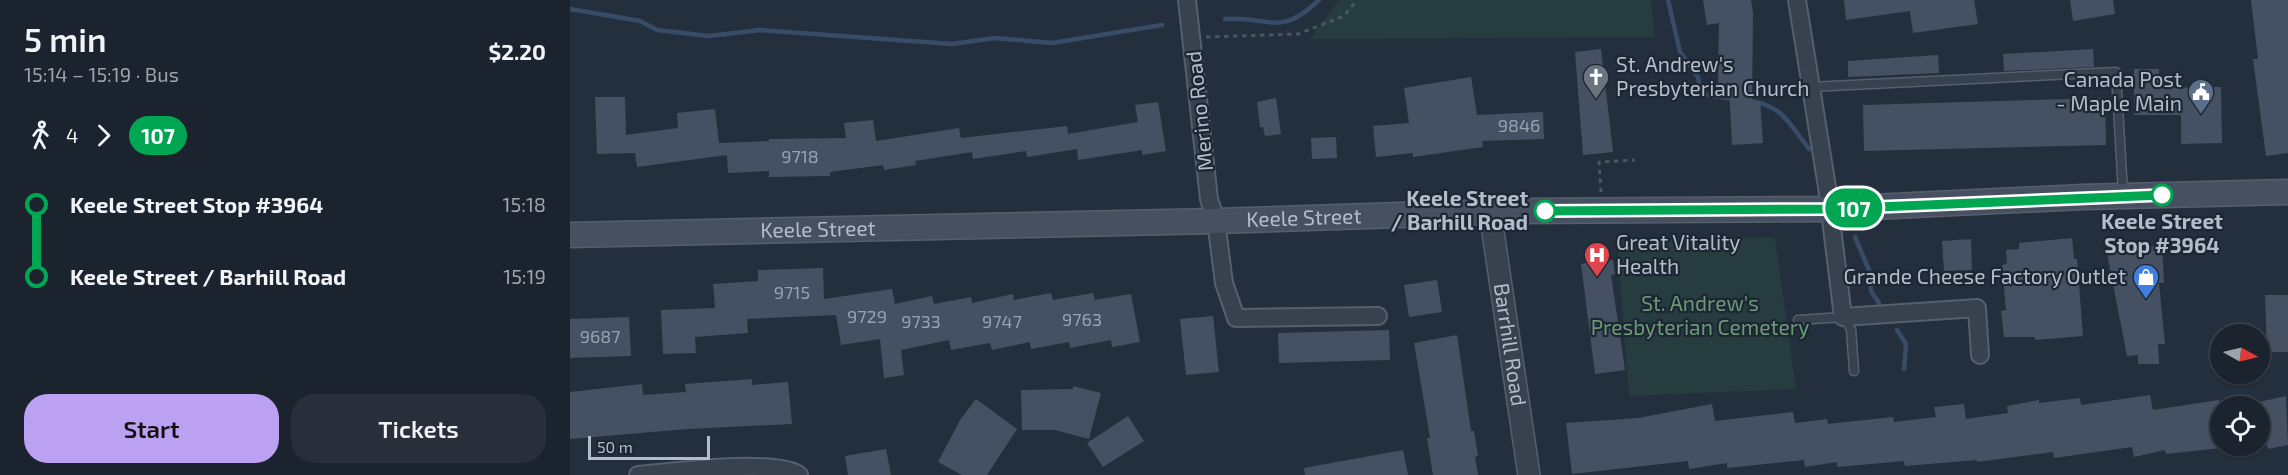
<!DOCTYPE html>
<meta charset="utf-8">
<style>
:root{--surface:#1b232e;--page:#282f3a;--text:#f1f3f6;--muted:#a0a4aa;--line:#39404a;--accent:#bca0f2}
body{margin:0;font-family:"Exo 2",sans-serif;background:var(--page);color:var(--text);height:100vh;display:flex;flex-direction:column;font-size:22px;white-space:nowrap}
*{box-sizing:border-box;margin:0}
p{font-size:20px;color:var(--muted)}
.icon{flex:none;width:33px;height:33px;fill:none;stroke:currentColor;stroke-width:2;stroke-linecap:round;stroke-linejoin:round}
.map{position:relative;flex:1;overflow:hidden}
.side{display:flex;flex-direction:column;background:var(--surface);width:570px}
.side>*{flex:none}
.badge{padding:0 12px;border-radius:20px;font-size:21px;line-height:39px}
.needle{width:39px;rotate:98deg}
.buttons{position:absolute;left:1640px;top:324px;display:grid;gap:12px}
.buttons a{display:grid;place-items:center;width:60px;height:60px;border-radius:50%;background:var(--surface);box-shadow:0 2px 4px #0004,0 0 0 2px var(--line);font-size:30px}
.scale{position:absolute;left:18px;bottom:15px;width:122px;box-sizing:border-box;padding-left:6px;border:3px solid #b4bcc9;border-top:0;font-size:16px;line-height:21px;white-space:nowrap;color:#b4bcc9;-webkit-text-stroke:4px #1d2633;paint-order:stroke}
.map>.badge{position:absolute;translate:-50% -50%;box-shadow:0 0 0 3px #fff}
.legs{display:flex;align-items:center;gap:9px;height:66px;padding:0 24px;font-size:20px}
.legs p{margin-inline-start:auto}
.head{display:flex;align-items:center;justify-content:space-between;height:102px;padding:0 24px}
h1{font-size:33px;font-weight:600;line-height:45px}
.primary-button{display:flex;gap:12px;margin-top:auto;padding:12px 24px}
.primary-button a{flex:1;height:69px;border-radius:24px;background:var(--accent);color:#111;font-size:24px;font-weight:600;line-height:69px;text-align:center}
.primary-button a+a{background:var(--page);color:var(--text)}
ul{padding:0 24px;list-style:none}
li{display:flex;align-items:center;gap:21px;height:72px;font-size:22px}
li i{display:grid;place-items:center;width:9px;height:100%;margin:0 8px;background:currentColor}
li i::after{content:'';width:15px;height:15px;margin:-8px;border:4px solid;border-radius:50%;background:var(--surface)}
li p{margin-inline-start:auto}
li:first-child i{background:linear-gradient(#0000 50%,currentColor 0)}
li:last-child i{background:linear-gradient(currentColor 50%,#0000 0)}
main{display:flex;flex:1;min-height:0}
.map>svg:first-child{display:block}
</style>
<main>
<section class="side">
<div class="head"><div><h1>5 min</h1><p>15:14 – 15:19 · Bus</p></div><b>$2.20</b></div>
<div class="legs"><svg class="icon" aria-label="walk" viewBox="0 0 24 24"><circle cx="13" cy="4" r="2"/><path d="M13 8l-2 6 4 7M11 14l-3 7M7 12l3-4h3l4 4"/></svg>4<svg class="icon" aria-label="forward" viewBox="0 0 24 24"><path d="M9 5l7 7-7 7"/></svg><b class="badge" style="background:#00a651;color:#fff">107</b></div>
<ul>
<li><i style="color:#00a651"></i><b>Keele Street Stop #3964</b><p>15:18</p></li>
<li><i style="color:#00a651"></i><b>Keele Street / Barhill Road</b><p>15:19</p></li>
</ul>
<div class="primary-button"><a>Start</a><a>Tickets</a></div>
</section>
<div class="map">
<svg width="1718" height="475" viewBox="0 0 1718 475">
<rect width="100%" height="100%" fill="#242f3e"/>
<path fill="#263c3f" d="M769 0H1081L1085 37 740 39Z
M1205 237 1226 389 1059 396 1047 240Z"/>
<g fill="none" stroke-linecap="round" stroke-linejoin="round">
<path stroke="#394c67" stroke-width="4.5" d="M1098 0 1110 52 1128 77 1131 94 1165 99
M0 9 70 21 87 30 139 36 190 30 382 44 425 38 482 43 592 25
M655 19C700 16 709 38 749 0
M1176 100C1213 105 1218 122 1239 149
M1285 237 1299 270 1301 291 1309 303
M1327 330 1336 344 1334 369"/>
</g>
<path fill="#455162" d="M1133 0H1181L1183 13 1182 102 1190 101 1193 143 1162 145 1159 85H1148L1149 23 1137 25Z
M1274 0H1404L1408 24 1343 33 1340 11 1276 20Z
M1500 0H1543L1545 14 1503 21Z
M1681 0H1718V153L1696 156 1683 59H1688Z
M1031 49 1043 152 1013 155 1005 52Z
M1523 49 1524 67 1434 71 1433 54Z
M1368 55 1369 73 1278 77V61Z
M1564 69H1589V88L1651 87 1652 143 1611 144V115H1564Z
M901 77 907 115 973 112 974 139 912 141 913 147 843 157V153L806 157 803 126 839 123 834 88Z
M25 97H55L56 135 108 128 107 113 145 109 149 143 199 141V139L276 138 274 123 303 120 306 141 389 128 391 138 497 126 498 134 568 122 565 105 588 102 596 151 572 155V150L508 160 507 149 457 157 456 151 403 159 402 152 345 161 346 165 314 170 313 165 260 172V176L199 177V171L158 173 157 155 67 167 65 153 27 154Z
M706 98 711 134 695 136 693 127H690L687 102Z
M1535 98 1536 145 1294 151 1293 105Z
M766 137 767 158 742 159 741 138Z
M1502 238 1504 259H1507L1513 336 1465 340V337H1434L1431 311 1436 310 1432 265 1437 264 1436 250 1449 249V243Z
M1401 239 1402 270 1374 271 1372 241Z
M1592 246 1594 283H1589L1595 344H1588L1589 364H1568V355L1557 356 1536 248Z
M1032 259V262L1043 260 1045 274 1041 275 1055 370 1025 374 1011 264Z
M253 268 254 299 322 289 325 304 362 296 364 304 401 297 402 303 443 294 444 300 481 293 483 300 523 293 525 300 561 294 570 342 542 347 541 340 500 348 499 342 461 349 460 342 422 350 420 343 381 350 379 340 331 350 334 375 314 378 310 339 271 345 266 315 177 319 178 333 125 337 126 353 93 354 91 310 145 308 143 284 188 281V270Z
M867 280 872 312 839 317 834 285Z
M1695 295H1718V352H1697Z
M643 316 649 372 616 375 610 319Z
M59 317 61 356 0 358V319Z
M819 330 820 360 709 363 708 333Z
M887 335 901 431H904L908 456 905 457 908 475H863L857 438H860L844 343Z
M182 379V385L218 382 222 424 118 429 0 439V392L72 384 73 395 116 392 115 384Z
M503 386 531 393 519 439 485 430H452L451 390 503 389Z
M1580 395 1583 410 1649 400 1650 448 1596 454 1595 450 1564 457 1562 447 1484 458 1483 452 1407 462V460L1335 466 1334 461 1267 467V462L1235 467 1234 460 1157 468V463L1119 469 1118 461 1002 474 996 423 1068 418 1142 404 1145 421 1223 412 1225 423 1257 419 1258 424 1323 417 1324 422 1366 417 1364 407 1394 404 1396 419 1438 413 1437 406 1469 400V403L1510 398 1511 405Z
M1716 396 1718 445 1698 449 1697 445 1689 446V402Z
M406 399 447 429 417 475H392L368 462 390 420Z
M558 416 574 441 533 467 517 443Z
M316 449 321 475H278L275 456Z
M833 450 838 475H735L734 468Z"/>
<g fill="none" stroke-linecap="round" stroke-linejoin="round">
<g stroke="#565f6c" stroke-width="11">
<path id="service" d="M1240 87 1546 72 1553 193
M1228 320 1273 317 1281 329 1284 371"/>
</g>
<g stroke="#565f6c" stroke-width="20">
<path id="minor" d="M617 0 639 199 646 221 654 283 666 318 808 316
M1227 0 1257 187 1273 317 1407 308 1410 355
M68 475C100 472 206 458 229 475"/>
</g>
<g stroke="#565f6c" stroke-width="24">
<g id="tertiary">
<path id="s1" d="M920 212 959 475"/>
</g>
</g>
<g stroke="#565f6c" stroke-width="27">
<g id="secondary">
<path id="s2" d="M0 235 646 221 953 211 1260 209 1513 197 1718 192"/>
</g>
</g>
<path stroke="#44595c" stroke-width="3" stroke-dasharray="4.5 4.5" stroke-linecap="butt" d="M636 37 728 34 774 16 787 0
M1031 192 1029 162 1065 160"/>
<use href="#service" stroke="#38414e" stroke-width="8"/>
<use href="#minor" stroke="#38414e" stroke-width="16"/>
<use href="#tertiary" stroke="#38414e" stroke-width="21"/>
<use href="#secondary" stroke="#465061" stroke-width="24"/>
</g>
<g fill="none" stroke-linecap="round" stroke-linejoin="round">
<g stroke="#fff" stroke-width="14">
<path id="line-1" d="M975 211 1260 209 1592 195"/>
</g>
<use href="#line-1" stroke="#00a651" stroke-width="9"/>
</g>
<defs>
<g id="church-pin" transform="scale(1.35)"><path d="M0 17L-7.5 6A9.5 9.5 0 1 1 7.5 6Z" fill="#6b7280" stroke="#1d2633"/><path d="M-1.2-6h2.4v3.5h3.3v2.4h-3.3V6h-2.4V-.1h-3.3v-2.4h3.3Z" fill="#fff"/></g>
<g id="civic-pin" transform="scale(1.35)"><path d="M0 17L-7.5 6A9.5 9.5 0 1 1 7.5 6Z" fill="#5c6f8a" stroke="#1d2633"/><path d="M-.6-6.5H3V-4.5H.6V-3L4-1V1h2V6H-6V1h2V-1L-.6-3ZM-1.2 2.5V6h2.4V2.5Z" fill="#fff"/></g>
<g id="hospital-pin" transform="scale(1.35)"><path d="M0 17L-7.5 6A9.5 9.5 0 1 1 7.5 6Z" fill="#e0444e" stroke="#1d2633"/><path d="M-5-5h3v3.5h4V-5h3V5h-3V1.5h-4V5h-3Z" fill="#fff"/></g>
<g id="shop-pin" transform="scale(1.35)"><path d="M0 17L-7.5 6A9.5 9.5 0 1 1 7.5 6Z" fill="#3f7fe0" stroke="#1d2633"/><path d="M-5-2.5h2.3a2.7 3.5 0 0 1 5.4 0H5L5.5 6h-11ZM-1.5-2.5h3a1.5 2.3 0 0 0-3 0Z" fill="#fff"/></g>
</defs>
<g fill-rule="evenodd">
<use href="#church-pin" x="1026" y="77"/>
<use href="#civic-pin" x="1631" y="92"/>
<use href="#hospital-pin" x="1027" y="255"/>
<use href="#shop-pin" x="1576" y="277"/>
</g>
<g fill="#fff" stroke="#00a651" stroke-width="3">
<circle cx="1592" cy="195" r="10"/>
<circle cx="975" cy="211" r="10"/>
</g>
<g text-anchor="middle" stroke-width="4.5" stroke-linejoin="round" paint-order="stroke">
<g font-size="18" fill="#98a1af">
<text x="949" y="132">9846</text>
<text x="230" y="163">9718</text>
<text x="222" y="299">9715</text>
<text x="297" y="323">9729</text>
<text x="512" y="326">9763</text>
<text x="351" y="328">9733</text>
<text x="432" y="328">9747</text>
<text x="30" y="343">9687</text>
</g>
<g font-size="21" fill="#b4bcc9" stroke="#1d2633" text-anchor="start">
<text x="1046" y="72">St. Andrew's<tspan x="1046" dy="24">Presbyterian Church</tspan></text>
<text x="1612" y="87" text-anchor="end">Canada Post<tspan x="1612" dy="24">- Maple Main</tspan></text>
<text x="1046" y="250">Great Vitality<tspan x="1046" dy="24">Health</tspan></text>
<text x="1556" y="284" text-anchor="end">Grande Cheese Factory Outlet</text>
</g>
<g font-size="21" fill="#b4bcc9" stroke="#1d2633">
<text transform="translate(630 111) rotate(-96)" y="7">Merino Road</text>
<text dy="7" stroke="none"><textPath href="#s2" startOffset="734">Keele Street</textPath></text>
<text dy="7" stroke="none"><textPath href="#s2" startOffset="248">Keele Street</textPath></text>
<text dy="7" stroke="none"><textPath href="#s1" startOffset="134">Barrhill Road</textPath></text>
</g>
<g font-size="21" font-weight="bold" fill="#b4bcc9" stroke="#1d2633" text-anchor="end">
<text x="958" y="206">Keele Street<tspan x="958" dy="24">/ Barhill Road</tspan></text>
<text x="1592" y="229" text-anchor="middle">Keele Street<tspan x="1592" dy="24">Stop #3964</tspan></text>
</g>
<g font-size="21" fill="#6b9a76" stroke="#1d2633">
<text x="1130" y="311">St. Andrew's<tspan x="1130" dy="24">Presbyterian Cemetery</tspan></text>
</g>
</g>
</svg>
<div class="buttons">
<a><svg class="needle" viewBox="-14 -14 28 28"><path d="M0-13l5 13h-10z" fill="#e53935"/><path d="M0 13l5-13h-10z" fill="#a0a4aa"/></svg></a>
<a><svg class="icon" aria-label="locate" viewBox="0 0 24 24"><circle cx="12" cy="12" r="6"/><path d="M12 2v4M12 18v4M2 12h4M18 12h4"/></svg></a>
</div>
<div class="scale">50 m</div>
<b class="badge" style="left:1284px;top:208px;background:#00a651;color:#fff">107</b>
</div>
</main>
